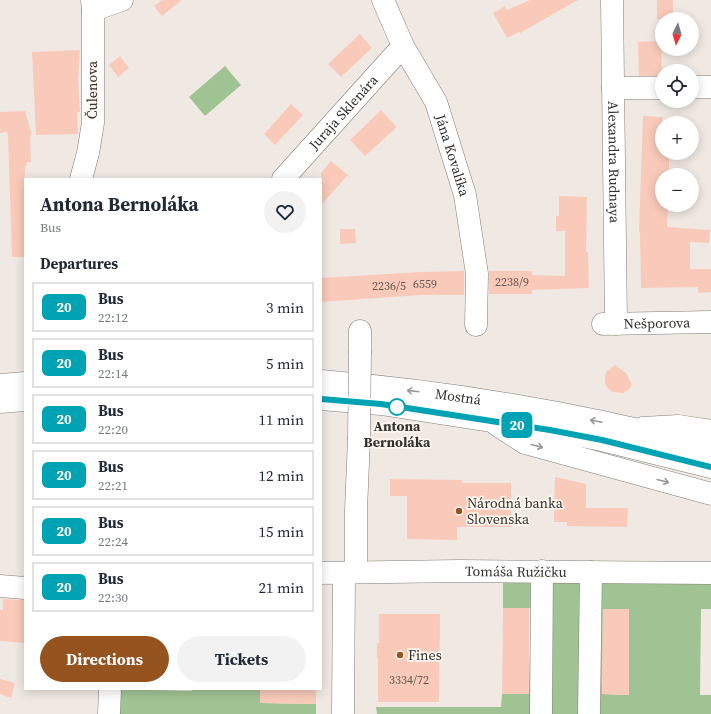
<!DOCTYPE html>
<meta charset="utf-8">
<style>
:root{--surface:#fff;--page:#f2f2f3;--text:#1f2937;--muted:#747a83;--line:#e0e1e3;--accent:#95541f}
body{margin:0;font-family:"Source Serif 4",serif;background:var(--page);color:var(--text);height:100vh;display:flex;flex-direction:column;font-size:15px;white-space:nowrap}
*{box-sizing:border-box;margin:0}
p{font-size:13px;color:var(--muted)}
.icon{flex:none;width:22px;height:22px;fill:none;stroke:currentColor;stroke-width:2;stroke-linecap:round;stroke-linejoin:round}
.map{position:relative;flex:1;overflow:hidden}
.details{position:absolute;left:24px;top:178px;width:298px;height:512px;display:flex;flex-direction:column;background:var(--surface);border-radius:0px;box-shadow:0 2px 10px #0003}
.details>*{flex:none}
.badge{padding:0 8px;border-radius:6px;font-size:14px;line-height:26px}
.needle{width:26px;rotate:185deg}
.fabs{position:absolute;left:655px;top:12px;display:grid;gap:8px}
.fabs a{display:grid;place-items:center;width:44px;height:44px;border-radius:50%;background:var(--surface);box-shadow:0 2px 10px #0003;font-size:20px}
.map>.badge{position:absolute;translate:-50% -50%;box-shadow:0 0 0 2px #fff}
h2{padding:0 16px;font-size:15px;line-height:36px}
.round{display:grid;place-items:center;flex:none;width:42px;height:42px;border-radius:21px;background:var(--page)}
.summary{display:flex;align-items:center;justify-content:space-between;height:68px;padding:0 16px}
h1{font-size:19px;font-weight:700;line-height:30px}
.primary-button{display:flex;gap:8px;margin-top:auto;padding:8px 16px}
.primary-button a{flex:1;height:46px;border-radius:24px;background:var(--accent);color:#fff;font-size:16px;font-weight:700;line-height:46px;text-align:center}
.primary-button a+a{background:var(--page);color:var(--text)}
ul{padding:0;list-style:none}
li{display:flex;align-items:center;gap:12px;height:50px;margin:0 8px 6px;padding:0 8px;border:2px solid var(--line);border-radius:0px}
li div{flex:1}
li b{display:block;font-size:15px}
li em{font-style:normal}
li .badge{min-width:44px;font-weight:700;text-align:center}
.map>svg:first-child{display:block}
</style>
<div class="map">
<svg width="711" height="714" viewBox="0 0 711 714">
<rect width="100%" height="100%" fill="#f0e9e3"/>
<path fill="#a0c394" fill-rule="evenodd" d="M225 66 241 85 205 116 189 97Z
M503 577 711 579V609H701L700 695H711V714H377L376 707H501L502 694H529L531 608H503ZM603 609H629V695L602 694Z
M115 689 192 691V689H260V703L316 704V714H115Z"/>
<path fill="#f9caba" d="M162 0H182L162 16 154 6Z
M530 0H578L520 33 519 32 507 38 493 13 505 6 507 10Z
M657 0H673V19H657Z
M360 34 372 48 341 77 328 64Z
M661 41 662 76H639L638 42Z
M80 50 78 79 80 112H77L78 134 36 135 32 52Z
M120 56 129 68 118 77 109 65Z
M291 104 303 115 275 145 264 134Z
M381 110 397 127 365 156 350 140Z
M25 111 32 135 30 136 31 162H27V165L25 166V257H12L8 136 7 132 0 133V112Z
M643 116 662 117V153H669V175H662V205H668L667 227 710 230 709 243 690 242V269H711V292L698 293V287L641 288 640 232H639Z
M331 161 348 175 321 205V173Z
M559 196 587 197 586 252H588L589 288 532 290V294H489V271H532V275L565 276V231H556V216H559Z
M340 229H355L356 243 340 244Z
M464 271V295H421L321 302V278L421 272Z
M615 365 626 373 632 385 628 390 623 393 613 392 608 389 605 384V378L606 372Z
M555 477 586 484V508H628L627 527 567 526V522H554Z
M390 479 462 480V483H511V527H457V540L407 539V496H390Z
M3 599 25 600V643L0 641V610H3Z
M503 608H529V694H502Z
M603 609H629V695L602 694Z
M379 614H440L439 702H378V658L377 657V643H379Z
M0 679 15 683 11 698 0 694Z
M260 689H316V704L260 703Z"/>
<g fill="none" stroke-linecap="round" stroke-linejoin="round">
<g stroke="#837d77" stroke-width="23">
<g id="minor">
<path id="s1" d="M383 0 403 46 436 102 465 195 477 274 476 325"/>
<path id="s2" d="M612 0 616 324"/>
<path d="M93 10 122 0"/>
<path d="M692 87H711"/>
<path d="M613 88H662"/>
<path d="M81 179 88 153 93 123V10L92 0"/>
<path id="s3" d="M283 179 403 46"/>
<path id="s4" d="M603 324 711 322"/>
<path d="M360 331V351"/>
<path d="M643 428 678 426 711 431"/>
<path d="M356 561V510L359 439"/>
<path id="s5" d="M321 573 459 571 711 573"/>
<path d="M0 586 25 588"/>
<path d="M109 714 110 689"/>
<path d="M343 714 344 573"/>
<path d="M541 714 542 571"/>
<path d="M589 714 591 572"/>
</g>
</g>
<g stroke="#837d77" stroke-width="23">
<g id="major">
<path id="s6" d="M321 381C452 392 584 414 711 448"/>
<path d="M0 385 25 383"/>
<path d="M321 399 381 404 550 430 602 440 711 467"/>
<path d="M0 402 25 400"/>
<path d="M497 425 525 443 711 494"/>
</g>
</g>
<use href="#minor" stroke="#fff" stroke-width="22"/>
<use href="#major" stroke="#fff" stroke-width="22"/>
<g stroke="#837d77" stroke-width="23" stroke-linecap="butt">
<path id="minor-bridge" d="M359 439 360 351"/>
</g>
<use href="#minor-bridge" stroke="#fff" stroke-width="22"/>
</g>
<defs><path id="oneway-shaft" d="M-6 0H5M1.5-3L5.5 0L1.5 3" fill="none" stroke-width="1.6" stroke-linecap="round" stroke-linejoin="round"/></defs>
<g stroke="#999896">
<use href="#oneway-shaft" transform="translate(413 391) rotate(-173)"/>
<use href="#oneway-shaft" transform="translate(596 421) rotate(-168)"/>
<use href="#oneway-shaft" transform="translate(537 446) rotate(15)"/>
<use href="#oneway-shaft" transform="translate(663 481) rotate(15)"/>
</g>
<g fill="none" stroke-linecap="round" stroke-linejoin="round">
<g stroke="#fff" stroke-width="9">
<path id="line" d="M321 399 381 404 550 430 602 440 711 467"/>
</g>
<use href="#line" stroke="#00a3b4" stroke-width="6"/>
</g>
<circle fill="#fff" stroke="#00a3b4" stroke-width="2" cx="397" cy="407" r="8"/>
<g fill="#95541f" stroke="#fdf7f0" stroke-width="1.5">
<circle cx="459" cy="511" r="4"/>
<circle cx="400" cy="655" r="4"/>
</g>
<g text-anchor="middle" stroke-width="3.5" stroke-linejoin="round" paint-order="stroke">
<g font-size="12" fill="#645751">
<text x="512" y="286">2238/9</text>
<text x="425" y="288">6559</text>
<text x="389" y="290">2236/5</text>
<text x="409" y="684">3334/72</text>
</g>
<g font-size="14" fill="#33312e" stroke="#fdf7f0">
<text transform="translate(92 90) rotate(-90)" y="5">Čulenova</text>
<text dy="5" stroke="none"><textPath href="#s3" startOffset="90">Juraja Sklenára</textPath></text>
<text dy="5" stroke="none"><textPath href="#s1" startOffset="171">Jána Kovalíka</textPath></text>
<text dy="5" stroke="none"><textPath href="#s2" startOffset="162">Alexandra Rudnaya</textPath></text>
<text dy="5" stroke="none"><textPath href="#s4" startOffset="54">Nešporova</textPath></text>
<text dy="5" stroke="none"><textPath href="#s6" startOffset="138">Mostná</textPath></text>
<text dy="5" stroke="none"><textPath href="#s5" startOffset="195">Tomáša Ružičku</textPath></text>
</g>
<g font-size="14" font-weight="bold" fill="#33312e" stroke="#fdf7f0">
<text x="397" y="431">Antona<tspan x="397" dy="16">Bernoláka</tspan></text>
</g>
<g font-size="14" fill="#33312e" stroke="#fdf7f0" text-anchor="start">
<text x="467" y="508">Národná banka<tspan x="467" dy="16">Slovenska</tspan></text>
<text x="408" y="660">Fines</text>
</g>
</g>
</svg>
<div class="fabs">
<a><svg class="needle" viewBox="-14 -14 28 28"><path d="M0-13l5 13h-10z" fill="#e53935"/><path d="M0 13l5-13h-10z" fill="#747a83"/></svg></a>
<a><svg class="icon" aria-label="locate" viewBox="0 0 24 24"><circle cx="12" cy="12" r="6"/><path d="M12 2v4M12 18v4M2 12h4M18 12h4"/></svg></a>
<a>+</a>
<a>−</a>
</div>
<b class="badge" style="left:517px;top:425px;background:#00a3b4;color:#fff">20</b>
<section class="details">
<div class="summary"><div><h1>Antona Bernoláka</h1><p>Bus</p></div><a class="round"><svg class="icon" aria-label="heart" viewBox="0 0 24 24"><path d="M12 20l-8-8c-3-5 5-10 8-4 3-6 11-1 8 4z"/></svg></a></div>
<h2>Departures</h2>
<ul>
<li><span class="badge" style="background:#00a3b4;color:#fff">20</span><div><b>Bus</b><p>22:12</p></div><em>3 min</em></li>
<li><span class="badge" style="background:#00a3b4;color:#fff">20</span><div><b>Bus</b><p>22:14</p></div><em>5 min</em></li>
<li><span class="badge" style="background:#00a3b4;color:#fff">20</span><div><b>Bus</b><p>22:20</p></div><em>11 min</em></li>
<li><span class="badge" style="background:#00a3b4;color:#fff">20</span><div><b>Bus</b><p>22:21</p></div><em>12 min</em></li>
<li><span class="badge" style="background:#00a3b4;color:#fff">20</span><div><b>Bus</b><p>22:24</p></div><em>15 min</em></li>
<li><span class="badge" style="background:#00a3b4;color:#fff">20</span><div><b>Bus</b><p>22:30</p></div><em>21 min</em></li>
</ul>
<div class="primary-button"><a>Directions</a><a>Tickets</a></div>
</section>
</div>
